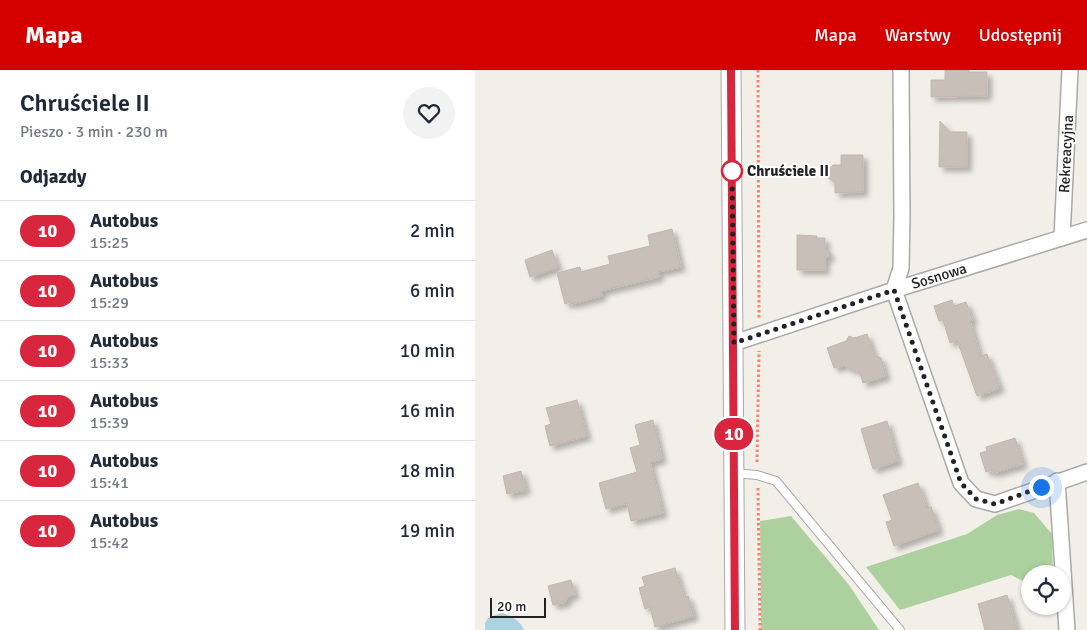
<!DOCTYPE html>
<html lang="pl">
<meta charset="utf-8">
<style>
:root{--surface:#fff;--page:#f2f2f3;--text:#1f2937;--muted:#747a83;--line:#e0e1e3;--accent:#d40000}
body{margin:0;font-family:Signika,sans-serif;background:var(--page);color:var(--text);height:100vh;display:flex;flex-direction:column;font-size:19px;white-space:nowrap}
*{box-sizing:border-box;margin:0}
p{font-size:16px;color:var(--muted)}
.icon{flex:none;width:28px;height:28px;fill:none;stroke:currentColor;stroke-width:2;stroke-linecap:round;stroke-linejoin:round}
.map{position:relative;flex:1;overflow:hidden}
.drawer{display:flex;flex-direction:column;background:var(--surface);width:475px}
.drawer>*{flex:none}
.badge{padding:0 10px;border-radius:16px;font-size:18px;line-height:32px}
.buttons{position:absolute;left:546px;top:495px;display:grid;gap:10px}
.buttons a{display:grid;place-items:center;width:50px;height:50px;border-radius:50%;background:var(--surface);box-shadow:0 1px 4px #0004;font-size:25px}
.scale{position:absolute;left:15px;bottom:12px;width:56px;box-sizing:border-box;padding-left:5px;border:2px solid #222;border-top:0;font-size:14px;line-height:18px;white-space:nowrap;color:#222;-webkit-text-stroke:4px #fff;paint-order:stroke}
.you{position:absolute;width:25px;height:25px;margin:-12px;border:4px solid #fff;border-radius:50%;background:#1a73e8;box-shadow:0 0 0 8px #1a73e833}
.map>.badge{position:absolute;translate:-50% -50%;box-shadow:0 0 0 2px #fff}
h2{padding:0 20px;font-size:19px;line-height:45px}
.round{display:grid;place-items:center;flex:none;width:52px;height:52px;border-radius:26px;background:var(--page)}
.headline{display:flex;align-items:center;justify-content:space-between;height:85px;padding:0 20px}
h1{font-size:24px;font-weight:600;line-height:38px}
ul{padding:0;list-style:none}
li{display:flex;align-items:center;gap:15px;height:60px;padding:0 20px;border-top:1px solid var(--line)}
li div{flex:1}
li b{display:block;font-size:19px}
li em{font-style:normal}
li .badge{min-width:55px;font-weight:700;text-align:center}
header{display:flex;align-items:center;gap:30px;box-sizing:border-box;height:70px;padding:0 25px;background:var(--accent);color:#fff}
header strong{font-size:24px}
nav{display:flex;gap:28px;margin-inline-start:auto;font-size:18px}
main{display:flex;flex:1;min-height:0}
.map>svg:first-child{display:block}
</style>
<header>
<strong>Mapa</strong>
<nav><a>Mapa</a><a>Warstwy</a><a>Udostępnij</a></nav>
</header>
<main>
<section class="drawer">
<div class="headline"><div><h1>Chruściele II</h1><p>Pieszo · 3 min · 230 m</p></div><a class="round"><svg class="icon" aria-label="heart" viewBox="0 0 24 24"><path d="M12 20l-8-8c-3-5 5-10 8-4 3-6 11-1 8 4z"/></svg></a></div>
<h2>Odjazdy</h2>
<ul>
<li><span class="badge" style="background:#d7263d;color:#fff">10</span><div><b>Autobus</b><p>15:25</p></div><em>2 min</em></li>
<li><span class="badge" style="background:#d7263d;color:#fff">10</span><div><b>Autobus</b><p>15:29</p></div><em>6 min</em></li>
<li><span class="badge" style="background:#d7263d;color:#fff">10</span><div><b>Autobus</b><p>15:33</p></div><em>10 min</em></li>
<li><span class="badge" style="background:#d7263d;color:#fff">10</span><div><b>Autobus</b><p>15:39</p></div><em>16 min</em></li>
<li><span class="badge" style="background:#d7263d;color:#fff">10</span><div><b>Autobus</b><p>15:41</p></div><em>18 min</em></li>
<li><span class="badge" style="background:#d7263d;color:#fff">10</span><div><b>Autobus</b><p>15:42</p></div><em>19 min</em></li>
</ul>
</section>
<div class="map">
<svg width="612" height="560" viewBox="0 0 612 560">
<defs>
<filter id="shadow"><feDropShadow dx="4.5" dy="4.5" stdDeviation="2.5" flood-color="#0004"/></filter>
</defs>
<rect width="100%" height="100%" fill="#f2efe9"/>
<path fill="#add19e" d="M544 439 559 443 577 464 578 504H555V533L551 531 548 511 536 505 425 540 391 497 492 464 522 445Z
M316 446 374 515 404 560H286L285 451Z"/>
<path fill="#aad3df" d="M27 543C36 546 45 550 49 560H10V553L13 548Z"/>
<path fill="#c7bfb8" stroke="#c4b6ab" filter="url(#shadow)" d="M470 0H494V2H512V26L456 27V10H470Z
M465 51 475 62H492V97H464Z
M366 85H388V122L360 123V112L353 108V100L358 95H366Z
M197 159 206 197 183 202 184 207 126 221 127 226 96 234 95 232 90 234 82 203 105 197 106 202 135 194 133 186 175 176 173 165Z
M322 165 342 166 341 168H350V178L356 184 350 190V200H322Z
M77 180 83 197 55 207 50 190Z
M477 230 479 236 491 232 498 250 495 251 505 286 512 284 525 318 502 326 482 270 475 273 468 250 464 251 459 236Z
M392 264 399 285 406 288 411 306 388 313 385 302 371 297 370 295 359 298 352 278 371 271 374 266 379 268Z
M102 330 112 366 75 376 70 356 76 354 71 338Z
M178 350 187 389 175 392 188 443 156 451 152 433 131 439 124 413 162 402 155 378 165 375 160 355Z
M412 351 423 391 398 399 386 359Z
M540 368 548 394 518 403V400L511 402 505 383 512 381 511 377Z
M46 401 51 420 32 424 28 406Z
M443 413 452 438 456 437 464 460 419 476 411 452 417 450 408 425Z
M200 498 209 527 213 526 219 546 180 557 175 537 170 539 164 518 170 516 167 507Z
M96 510 100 525 93 526 91 532 78 535 73 516Z
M532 525 542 560H510L503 534Z"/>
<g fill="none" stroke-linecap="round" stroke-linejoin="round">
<g stroke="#a9a9a9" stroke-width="10">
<path id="service" d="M259 403 282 405 301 411 425 560"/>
</g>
<g stroke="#a9a9a9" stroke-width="18">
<path id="minor" d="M426 0 427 147 426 198 419 220 486 413 501 429 520 434 612 402
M587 168 595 0
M259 273 419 220 612 160
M582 411 592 560"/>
</g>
<g stroke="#a9a9a9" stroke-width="21">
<path id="tertiary" d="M256 0 260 560"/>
</g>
<path stroke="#fa8072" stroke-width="3" stroke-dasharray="2.5 2.5" stroke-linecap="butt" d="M283 0 284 249
M282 392 284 281
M283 418 285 560"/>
<use href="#service" stroke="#fff" stroke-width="8"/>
<use href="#minor" stroke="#fff" stroke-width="15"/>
<use href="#tertiary" stroke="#fff" stroke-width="19"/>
</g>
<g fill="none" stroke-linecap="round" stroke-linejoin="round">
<g stroke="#fff" stroke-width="11">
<path id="line" d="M256 0 260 560"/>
</g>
<use href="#line" stroke="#d7263d" stroke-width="8"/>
<path stroke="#222" stroke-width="5" stroke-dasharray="0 9" d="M257 101 259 273 419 220 486 413 501 429 520 434 566 417"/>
</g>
<circle fill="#fff" stroke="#d7263d" stroke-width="2.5" cx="257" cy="101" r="10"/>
<g text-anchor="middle" stroke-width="4" stroke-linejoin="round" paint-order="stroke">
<g font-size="15" fill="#222" stroke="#fff">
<text transform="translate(591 84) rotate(-87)" y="5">Rekreacyjna</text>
<text transform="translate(464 206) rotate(-17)" y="5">Sosnowa</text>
</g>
<g font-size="15" font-weight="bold" fill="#222" stroke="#fff" text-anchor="start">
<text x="272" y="106">Chruściele II</text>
</g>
</g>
</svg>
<div class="buttons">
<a><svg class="icon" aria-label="locate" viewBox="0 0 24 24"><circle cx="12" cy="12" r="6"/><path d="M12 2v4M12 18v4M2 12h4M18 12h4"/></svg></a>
</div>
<div class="scale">20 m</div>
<div class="you" style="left:566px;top:417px"></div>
<b class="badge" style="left:259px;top:364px;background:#d7263d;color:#fff">10</b>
</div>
</main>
